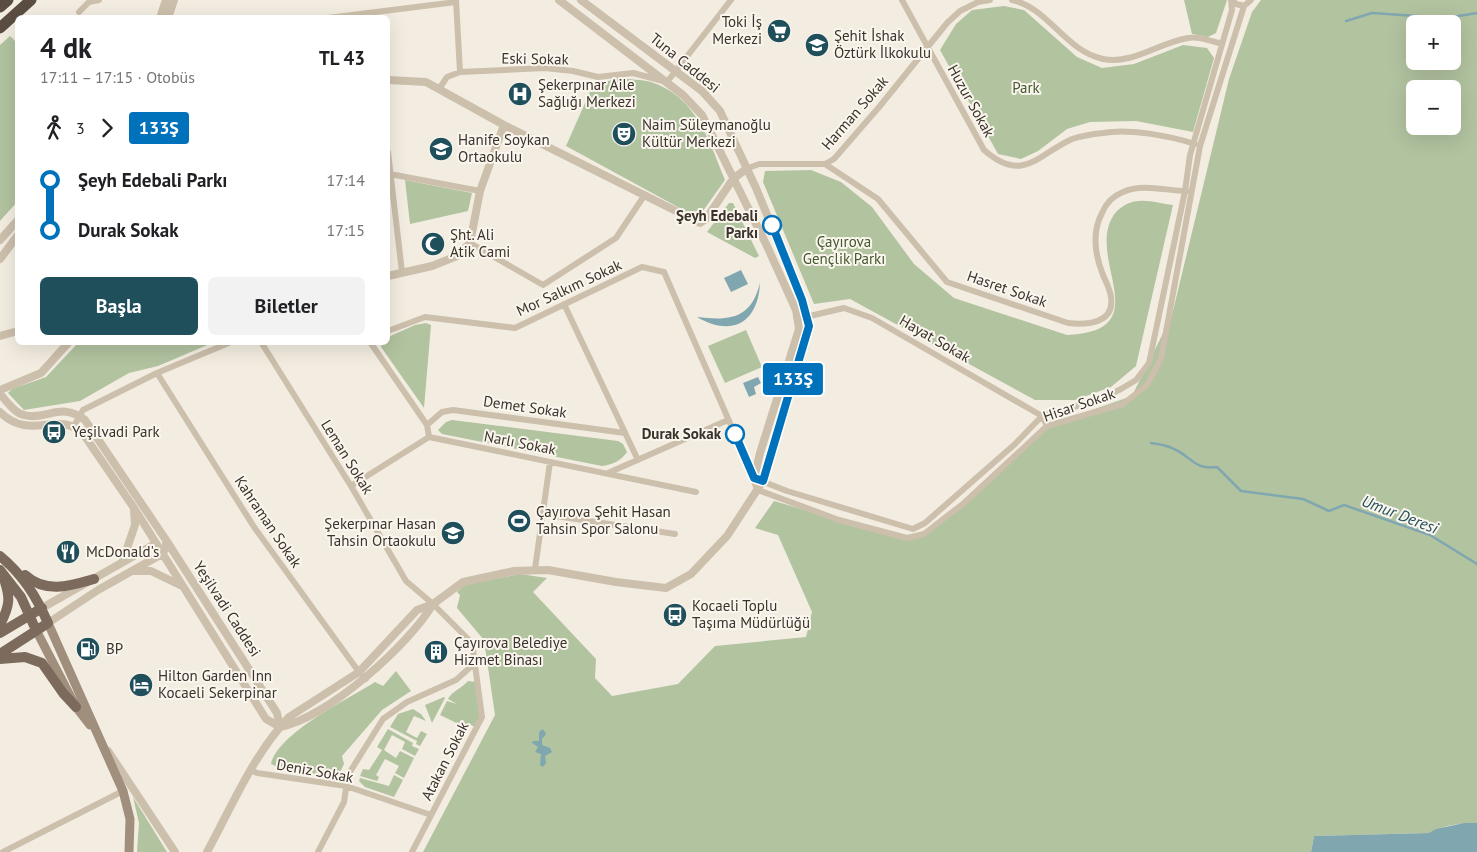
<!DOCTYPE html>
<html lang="tr">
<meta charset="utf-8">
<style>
:root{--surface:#fff;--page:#f2f2f2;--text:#202124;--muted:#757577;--accent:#204f5c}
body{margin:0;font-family:"PT Sans",sans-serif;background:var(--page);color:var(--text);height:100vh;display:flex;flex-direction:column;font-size:19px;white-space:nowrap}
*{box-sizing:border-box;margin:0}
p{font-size:16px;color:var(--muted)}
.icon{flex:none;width:28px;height:28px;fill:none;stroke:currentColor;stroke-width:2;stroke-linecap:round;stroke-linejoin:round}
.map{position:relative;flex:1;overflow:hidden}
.panel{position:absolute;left:15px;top:15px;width:375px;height:330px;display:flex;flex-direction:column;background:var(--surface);border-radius:8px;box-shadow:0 5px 20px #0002}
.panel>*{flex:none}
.badge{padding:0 10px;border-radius:4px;font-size:18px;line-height:32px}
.buttons{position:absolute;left:1406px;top:15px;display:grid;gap:10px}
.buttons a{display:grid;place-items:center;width:55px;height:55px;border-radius:8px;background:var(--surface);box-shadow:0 5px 20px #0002;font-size:25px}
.map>.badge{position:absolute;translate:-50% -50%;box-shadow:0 0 0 2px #fff}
.legs{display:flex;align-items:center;gap:8px;height:55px;padding:0 25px;font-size:16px}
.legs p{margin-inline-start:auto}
.overview{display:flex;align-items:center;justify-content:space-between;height:85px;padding:0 25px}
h1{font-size:28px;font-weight:700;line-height:38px}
.primary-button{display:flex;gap:10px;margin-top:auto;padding:10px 25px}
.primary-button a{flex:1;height:58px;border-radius:8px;background:var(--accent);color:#fff;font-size:20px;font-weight:700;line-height:58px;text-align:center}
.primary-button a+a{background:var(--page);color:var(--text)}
ul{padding:0 25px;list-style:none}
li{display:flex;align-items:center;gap:18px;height:50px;font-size:19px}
li i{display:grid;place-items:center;width:8px;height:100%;margin:0 6px;background:currentColor}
li i::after{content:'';width:12px;height:12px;margin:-6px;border:4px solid;border-radius:50%;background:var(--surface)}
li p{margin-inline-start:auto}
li:first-child i{background:linear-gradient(#0000 50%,currentColor 0)}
li:last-child i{background:linear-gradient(currentColor 50%,#0000 0)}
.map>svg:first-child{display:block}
</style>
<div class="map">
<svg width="1477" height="852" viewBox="0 0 1477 852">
<rect width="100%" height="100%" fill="#f3ede1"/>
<path fill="#b2c3a0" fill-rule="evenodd" d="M1184 0H1227L1216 33 1208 37 1192 34Z
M1261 0H1477V823C1462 823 1443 825 1430 833L1314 836 1311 852H423L495 715 484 640 457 608 460 595 457 592 464 585 520 574 547 578 533 592 596 659 595 678 612 696 678 684 715 646 806 637 812 612 778 535 755 528 774 501 906 539 925 534 1049 425 1132 396 1172 315 1229 79 1252 12ZM1415 24H1452V61H1415ZM1415 89H1452V126H1415Z
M1004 6 1024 10 1077 57 1102 68 1134 64 1183 45 1207 48 1214 58 1193 132 1136 121 1090 122 1067 129 1038 151 1021 159 998 154 940 50 956 24 972 10Z
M10 36 18 44 17 202 0 221V45Z
M620 78C630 80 641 79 651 82 696 96 709 141 725 180L698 218 566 146 593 85Z
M811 170 841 182 872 207 914 264 954 298 1067 335C1162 331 1081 255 1116 212 1122 206 1130 201 1139 201 1150 200 1162 204 1173 205L1136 366 1111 387 1075 400H1035L850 299 814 304 763 182 765 171Z
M405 180 472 193 468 211 410 224Z
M729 203H733L759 256 755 258 707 232Z
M426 323 431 325 424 408 381 347 382 343 388 342V337L415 325Z
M746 330 762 367 725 383 708 346Z
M78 343V342L212 343 158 366 129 373 80 401 24 410 8 393 12 389 46 377Z
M452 420 618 441 623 444 627 452C622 460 612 465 602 466L442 434 438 430 446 422Z
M396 671 411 691 382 710 342 756 344 764 338 776 286 771 271 764C278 733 348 699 375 682L383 686Z
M468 681 476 682 480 717 475 727 469 724 467 728 440 715 447 701 457 704 448 699C452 691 462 688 468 681Z
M444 697 445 698 432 723 425 705Z
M413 709 421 714 426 721 414 716 406 732 417 738 421 731 427 734 420 746 416 744 417 741 390 727 398 714Z
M388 729 413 743 412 746 419 749 415 756 402 749 405 742 392 735 384 750 396 758 400 751 414 758 404 778 395 773 399 766 385 759 376 775 379 777 377 781 360 776 363 769 369 770 382 750 377 747Z
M394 775 403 780 394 797 365 787 359 781 360 778 389 786Z
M133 797 167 852H137L139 823Z"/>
<path fill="#80a7b0" d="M741 270 748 284 731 292 724 278Z
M760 283C758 324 731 337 697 317 730 321 751 319 760 283Z
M758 377 761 383 754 387 756 394 749 397 743 383Z
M543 729 546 734 542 739V745L550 748 552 752 545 756 546 763 543 767 540 765 541 754 535 752 538 747 532 743 533 741H539V732Z
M1464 823H1477V852H1311L1314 836 1429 833 1436 829Z"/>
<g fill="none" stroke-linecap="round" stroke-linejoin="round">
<path stroke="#80a7b0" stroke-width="2.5" d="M1346 21 1372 13 1447 18 1477 13
M1151 443C1158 444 1167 445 1174 449 1192 457 1194 470 1217 467L1241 491 1303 499 1329 511 1344 505 1430 535 1477 564"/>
<path stroke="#ccbfac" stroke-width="6" d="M456 0 460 72
M902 0 984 150C1023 184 1037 155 1072 139 1081 136 1093 134 1103 133 1128 128 1170 136 1195 144
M1012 0C1049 8 1065 51 1103 59 1133 65 1160 42 1188 38 1198 36 1212 41 1222 44
M1232 0 1236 4 1244 6 1251 0
M79 12 89 2 99 0
M328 18 456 2
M439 89 447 77 460 72 545 68 573 71 598 77 633 73 667 82 731 0
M388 152 402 272
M825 164 834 159 880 106 947 23 960 11 978 2 990 0
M746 169 759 164H825L878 199 947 282 1068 323C1086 325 1115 324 1111 297 1110 289 1106 282 1103 275 1095 255 1092 232 1102 213 1106 203 1113 196 1123 192 1143 183 1166 191 1187 191
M390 174 480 191
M470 243 543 285 616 238 644 196
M564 304 638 460
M797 319 844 308 872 318 1042 416 1047 426
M388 331 425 317 515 328 642 267 664 272 754 478 787 491 913 529 925 523 1015 444 1042 416 1098 400 1121 389 1136 380 1149 363 1185 191 1190 155 1232 10 1231 0
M261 342 351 486 406 581 433 604 472 643 482 717 412 852
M370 342 427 425 429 437
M157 373 254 527 359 672 366 679
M427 425 442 412 453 410 625 433
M74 426 83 410 157 373 231 342
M608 473 728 420
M351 486 429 437 696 492
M758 490 839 520 907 538 924 534 964 503 1047 426 1123 404 1147 385 1161 359 1200 146 1244 6
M543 514 675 534
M535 569 550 462
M251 770 257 773 346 786 431 815
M3 852 123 791
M318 852 344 802 348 775 383 719 407 702 456 680 475 663"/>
<path stroke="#ccbfac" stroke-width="8" d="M559 0 683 95 702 115 766 244 796 310 799 329 760 453 754 478 758 490
M160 18 166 0
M168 18 174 0
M388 80 426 82 504 125 700 223 706 219 733 179 746 169
M388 173 390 174
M0 240 18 220
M0 259 18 235
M388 276 432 266 457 256 470 243 480 191 504 125
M0 336 18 331
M0 390 41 373 69 342
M0 394C7 401 14 413 24 415 46 421 61 401 85 420L166 540V548L162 554 98 590 48 623
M0 412C32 443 59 408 84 435L134 508 266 719 280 727
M166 540 277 713 280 727
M122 563 135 525 134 510
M134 571H151L182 586
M42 608 155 544
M280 727C327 718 409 645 433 604
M108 751 175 852
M207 852C232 806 253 755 289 717L359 672 417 610 433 604 463 582 514 571 548 570 616 582 666 588 691 574 727 536 763 481 805 344 809 326 802 300 756 188 720 111 702 91 581 0"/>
<path stroke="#a08f7d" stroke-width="9" d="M48 623 123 791 130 819 129 852
M36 630 76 707 90 725"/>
<path stroke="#7c6b5d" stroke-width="10" d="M0 556C23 575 36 596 48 623L0 654
M0 570 21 597 36 630
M25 575C46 594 70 586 94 579
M0 625C10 605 11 598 3 576
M0 633 42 608
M0 659 25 657 42 663 63 693 76 707"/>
<path stroke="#5b4d42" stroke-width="11" d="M0 7 8 0
M0 28 31 0"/>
</g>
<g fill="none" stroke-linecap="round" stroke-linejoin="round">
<g stroke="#fff" stroke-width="11">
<path id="line-1" d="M735 434 754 478 763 481 809 326 802 300 772 225"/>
</g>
<use href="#line-1" stroke="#0072bc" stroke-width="8"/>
</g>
<defs>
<g id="supermarket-disc" transform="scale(1.25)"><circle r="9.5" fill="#204f5c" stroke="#faf6ee"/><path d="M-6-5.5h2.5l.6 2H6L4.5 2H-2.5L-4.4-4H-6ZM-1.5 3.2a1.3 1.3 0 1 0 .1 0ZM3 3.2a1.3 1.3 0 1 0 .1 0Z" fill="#fff"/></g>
<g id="school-disc" transform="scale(1.25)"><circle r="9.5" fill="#204f5c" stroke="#faf6ee"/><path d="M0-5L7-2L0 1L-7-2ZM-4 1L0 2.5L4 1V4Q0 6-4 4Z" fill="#fff"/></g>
<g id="hospital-disc" transform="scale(1.25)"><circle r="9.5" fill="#204f5c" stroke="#faf6ee"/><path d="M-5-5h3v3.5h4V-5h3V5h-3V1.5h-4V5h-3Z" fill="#fff"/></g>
<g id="theatre-disc" transform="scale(1.25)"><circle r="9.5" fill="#204f5c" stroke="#faf6ee"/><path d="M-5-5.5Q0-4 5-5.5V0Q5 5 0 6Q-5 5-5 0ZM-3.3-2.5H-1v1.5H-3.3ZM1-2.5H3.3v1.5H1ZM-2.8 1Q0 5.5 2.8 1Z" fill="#fff"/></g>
<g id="mosque-disc" transform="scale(1.25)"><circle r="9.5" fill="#204f5c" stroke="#faf6ee"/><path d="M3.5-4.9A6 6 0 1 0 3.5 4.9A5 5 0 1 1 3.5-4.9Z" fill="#fff"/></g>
<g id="bus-disc" transform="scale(1.25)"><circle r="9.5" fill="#204f5c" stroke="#faf6ee"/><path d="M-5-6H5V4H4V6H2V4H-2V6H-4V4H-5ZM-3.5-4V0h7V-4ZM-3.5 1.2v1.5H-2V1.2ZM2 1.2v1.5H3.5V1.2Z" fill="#fff"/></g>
<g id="stadium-disc" transform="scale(1.25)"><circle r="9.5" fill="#204f5c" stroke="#faf6ee"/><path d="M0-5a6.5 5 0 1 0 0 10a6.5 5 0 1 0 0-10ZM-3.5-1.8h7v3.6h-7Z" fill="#fff"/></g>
<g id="restaurant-disc" transform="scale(1.25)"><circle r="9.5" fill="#204f5c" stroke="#faf6ee"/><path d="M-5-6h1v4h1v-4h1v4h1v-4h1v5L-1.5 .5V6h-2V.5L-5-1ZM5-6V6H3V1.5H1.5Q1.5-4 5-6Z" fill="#fff"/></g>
<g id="fuel-disc" transform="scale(1.25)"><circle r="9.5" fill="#204f5c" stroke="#faf6ee"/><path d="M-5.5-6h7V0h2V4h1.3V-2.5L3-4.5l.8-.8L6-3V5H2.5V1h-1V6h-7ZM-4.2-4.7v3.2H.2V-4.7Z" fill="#fff"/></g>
<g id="building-disc" transform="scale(1.25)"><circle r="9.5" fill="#204f5c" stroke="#faf6ee"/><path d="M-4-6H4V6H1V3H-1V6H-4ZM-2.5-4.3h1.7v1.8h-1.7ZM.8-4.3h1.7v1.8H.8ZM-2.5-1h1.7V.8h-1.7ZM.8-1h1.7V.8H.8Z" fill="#fff"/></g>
<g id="hotel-disc" transform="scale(1.25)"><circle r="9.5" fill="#204f5c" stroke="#faf6ee"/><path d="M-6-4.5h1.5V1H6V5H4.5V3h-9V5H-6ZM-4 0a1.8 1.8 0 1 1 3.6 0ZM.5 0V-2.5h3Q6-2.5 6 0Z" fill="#fff"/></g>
</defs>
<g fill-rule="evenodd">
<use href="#supermarket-disc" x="779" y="31"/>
<use href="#school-disc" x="817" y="45"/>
<use href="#hospital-disc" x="520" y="94"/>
<use href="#theatre-disc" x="624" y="134"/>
<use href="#school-disc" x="441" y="149"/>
<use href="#mosque-disc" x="433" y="244"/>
<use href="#bus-disc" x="54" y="432"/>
<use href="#stadium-disc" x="519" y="521"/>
<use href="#school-disc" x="453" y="533"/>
<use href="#restaurant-disc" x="68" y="552"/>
<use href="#bus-disc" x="675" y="615"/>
<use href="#fuel-disc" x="88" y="649"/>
<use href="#building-disc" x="436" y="652"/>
<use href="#hotel-disc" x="141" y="685"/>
</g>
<g fill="#fff" stroke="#0072bc" stroke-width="2.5">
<circle cx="772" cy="225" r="9"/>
<circle cx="735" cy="434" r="9"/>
</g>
<g text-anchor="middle" stroke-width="4" stroke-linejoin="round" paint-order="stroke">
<g font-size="15" fill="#3a322b" stroke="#faf6ee" text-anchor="start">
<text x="762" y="27" text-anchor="end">Toki İş<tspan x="762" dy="17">Merkezi</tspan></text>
<text x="834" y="41">Şehit İshak<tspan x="834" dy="17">Öztürk İlkokulu</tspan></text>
<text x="538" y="90">Şekerpınar Aile<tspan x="538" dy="17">Sağlığı Merkezi</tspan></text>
<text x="642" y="130">Naim Süleymanoğlu<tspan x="642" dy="17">Kültür Merkezi</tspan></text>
<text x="458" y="145">Hanife Soykan<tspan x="458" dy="17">Ortaokulu</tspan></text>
<text x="450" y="240">Şht. Ali<tspan x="450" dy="17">Atik Cami</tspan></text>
<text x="72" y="437">Yeşilvadi Park</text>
<text x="536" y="517">Çayırova Şehit Hasan<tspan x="536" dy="17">Tahsin Spor Salonu</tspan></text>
<text x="436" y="529" text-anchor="end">Şekerpınar Hasan<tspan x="436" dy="17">Tahsin Ortaokulu</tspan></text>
<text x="86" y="557">McDonald's</text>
<text x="692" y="611">Kocaeli Toplu<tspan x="692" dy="17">Taşıma Müdürlüğü</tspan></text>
<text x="454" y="648">Çayırova Belediye<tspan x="454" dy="17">Hizmet Binası</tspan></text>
<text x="106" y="654">BP</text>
<text x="158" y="681">Hilton Garden Inn<tspan x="158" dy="17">Kocaeli Sekerpinar</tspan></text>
</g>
<g font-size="15" fill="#3a322b" stroke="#faf6ee">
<text transform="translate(535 59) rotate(1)" y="5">Eski Sokak</text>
<text transform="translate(685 63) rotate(39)" y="5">Tuna Caddesi</text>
<text transform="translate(971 101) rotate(61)" y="5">Huzur Sokak</text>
<text transform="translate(855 113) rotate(-49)" y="5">Harman Sokak</text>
<text transform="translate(569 288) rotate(-25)" y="5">Mor Salkım Sokak</text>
<text transform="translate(1007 289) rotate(19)" y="5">Hasret Sokak</text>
<text transform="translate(935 339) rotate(30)" y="5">Hayat Sokak</text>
<text transform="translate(1079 405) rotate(-19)" y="5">Hisar Sokak</text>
<text transform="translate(525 407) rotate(8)" y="5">Demet Sokak</text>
<text transform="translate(520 443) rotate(11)" y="5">Narlı Sokak</text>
<text transform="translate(347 457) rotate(58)" y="5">Leman Sokak</text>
<text transform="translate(268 522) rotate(56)" y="5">Kahraman Sokak</text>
<text transform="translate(227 609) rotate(57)" y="5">Yeşilvadi Caddesi</text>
<text transform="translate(445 761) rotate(-63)" y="5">Atakan Sokak</text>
<text transform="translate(315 771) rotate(10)" y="5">Deniz Sokak</text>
</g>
<g font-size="15" fill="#43582f" stroke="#faf6ee">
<text x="1026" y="93">Park</text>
<text x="844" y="247">Çayırova<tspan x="844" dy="17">Gençlik Parkı</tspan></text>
</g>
<g font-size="15" font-weight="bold" fill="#3a322b" stroke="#faf6ee" text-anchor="end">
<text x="758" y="221">Şeyh Edebali<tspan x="758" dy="17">Parkı</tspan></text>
<text x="721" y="439">Durak Sokak</text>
</g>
<g font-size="16" font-style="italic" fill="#204f5c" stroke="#faf6ee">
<text transform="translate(1400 514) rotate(21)" y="6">Umur Deresi</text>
</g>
</g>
</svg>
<div class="buttons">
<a>+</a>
<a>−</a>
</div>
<b class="badge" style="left:793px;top:379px;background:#0072bc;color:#fff">133Ş</b>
<section class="panel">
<div class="overview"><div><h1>4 dk</h1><p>17:11 – 17:15 · Otobüs</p></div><b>TL 43</b></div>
<div class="legs"><svg class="icon" aria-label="walk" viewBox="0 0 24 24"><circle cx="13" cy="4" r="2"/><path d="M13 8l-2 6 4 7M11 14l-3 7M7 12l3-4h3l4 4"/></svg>3<svg class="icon" aria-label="forward" viewBox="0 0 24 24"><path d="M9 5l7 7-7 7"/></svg><b class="badge" style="background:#0072bc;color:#fff">133Ş</b></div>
<ul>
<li><i style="color:#0072bc"></i><b>Şeyh Edebali Parkı</b><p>17:14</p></li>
<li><i style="color:#0072bc"></i><b>Durak Sokak</b><p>17:15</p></li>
</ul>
<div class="primary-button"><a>Başla</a><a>Biletler</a></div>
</section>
</div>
